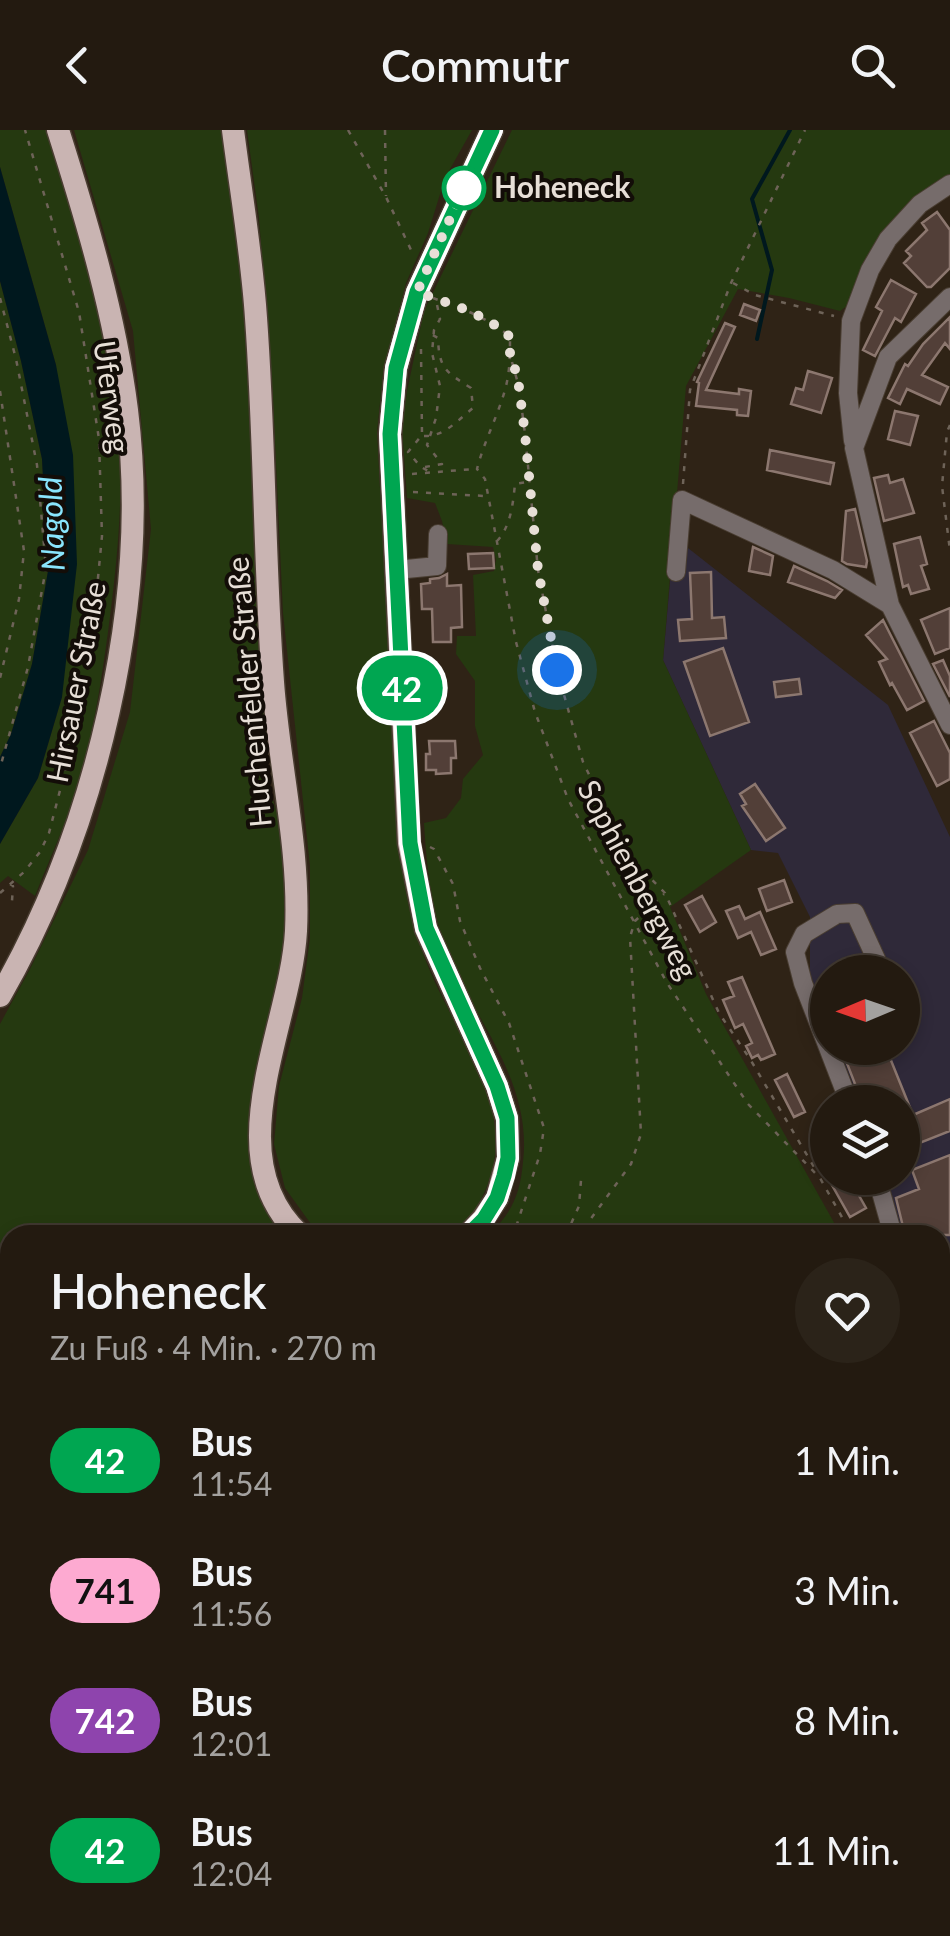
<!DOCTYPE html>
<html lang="de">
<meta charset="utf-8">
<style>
:root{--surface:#231a10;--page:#2b2319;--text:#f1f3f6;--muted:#a3a19f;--line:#403830}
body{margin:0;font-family:Lato,sans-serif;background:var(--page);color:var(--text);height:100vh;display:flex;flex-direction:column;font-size:38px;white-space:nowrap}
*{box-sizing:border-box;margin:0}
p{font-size:32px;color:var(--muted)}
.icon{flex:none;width:55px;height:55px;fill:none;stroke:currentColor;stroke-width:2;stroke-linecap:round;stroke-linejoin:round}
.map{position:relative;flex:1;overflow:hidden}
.side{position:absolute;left:0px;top:1095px;width:950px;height:712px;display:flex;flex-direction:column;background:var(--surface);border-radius:30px 30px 0 0;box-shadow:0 5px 15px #0003,0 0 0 2px var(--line)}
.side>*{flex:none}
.badge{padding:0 20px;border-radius:32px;font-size:35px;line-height:65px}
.needle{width:65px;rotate:268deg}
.buttons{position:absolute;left:810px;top:825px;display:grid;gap:20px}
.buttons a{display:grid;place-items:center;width:110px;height:110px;border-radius:50%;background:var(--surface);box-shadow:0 5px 15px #0003,0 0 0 2px var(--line);font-size:50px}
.you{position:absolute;width:50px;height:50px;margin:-25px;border:8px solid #fff;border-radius:50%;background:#1a73e8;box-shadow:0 0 0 15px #1a73e833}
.map>.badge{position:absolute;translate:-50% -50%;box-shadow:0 0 0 5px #fff}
.round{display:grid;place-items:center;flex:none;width:105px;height:105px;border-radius:52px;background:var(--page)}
.headline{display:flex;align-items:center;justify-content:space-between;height:170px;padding:0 50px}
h1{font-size:48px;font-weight:600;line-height:75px}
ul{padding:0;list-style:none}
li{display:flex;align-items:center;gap:30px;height:130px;padding:0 50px}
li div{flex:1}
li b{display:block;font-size:38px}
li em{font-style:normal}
li .badge{min-width:110px;font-weight:700;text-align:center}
header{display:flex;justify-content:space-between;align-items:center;height:130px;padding:0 50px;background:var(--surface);font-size:45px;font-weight:600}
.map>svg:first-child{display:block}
</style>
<header><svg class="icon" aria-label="back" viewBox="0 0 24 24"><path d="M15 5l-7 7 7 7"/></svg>Commutr<svg class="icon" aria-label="search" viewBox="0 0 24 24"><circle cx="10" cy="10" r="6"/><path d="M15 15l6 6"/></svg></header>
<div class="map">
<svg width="950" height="1806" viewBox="0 0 950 1806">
<rect width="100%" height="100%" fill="#2f2316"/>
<path fill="#2f2939" d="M674 407 888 575 950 707V1214L940 1201V1105H899L886 1048H902V972H860L838 918H902V842H828L827 891 810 847V787L778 723 751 720 663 530Z"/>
<path fill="#253910" d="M0 0H47C75 95 110 197 119 297 124 365 117 435 108 502 100 561 91 618 72 674 61 705 47 735 35 766L8 746 0 753V714L38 648 62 567 56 235 0 37Z
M74 0H223L244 158 269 599 264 629V650L270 660 280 693 286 755 285 813 250 990V1032L259 1061 289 1105H10V1798H714L697 1806H0V894L30 839 88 720 130 582 151 399 133 201Z
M247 0H472L445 48 428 103 406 153 383 243 377 302C382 395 387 489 392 582 394 640 394 699 405 756 410 788 421 821 434 850 457 901 496 955 496 1013 495 1047 479 1085 451 1105H326L311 1094 285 1058 274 1014 279 956 302 868 310 808V736L283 483 273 268 259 88Z
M512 0H950V46L905 76 870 124 847 176 840 181 789 168 738 159 686 256 663 530 751 720 670 777 706 864 841 1105H489C512 1082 520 1065 523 1032 532 956 482 899 452 834 432 789 427 742 424 693L446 688 461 668 463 649 483 625 475 596V551L456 524 457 506H476L473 445 494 441 496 430 493 417 447 414 442 391 435 373 407 368 402 298 407 261 424 181Z
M0 151 21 231 42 329 48 441 32 534 11 604 0 627Z
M940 1284 949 1300 950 1514 940 1536Z"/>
<path fill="#00181e" d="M0 37 56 235 73 325 77 434 62 567 38 648 0 714V627L11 604 32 534 48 441 42 329 21 231 0 151Z"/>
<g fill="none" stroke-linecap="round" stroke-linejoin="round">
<path stroke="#00181e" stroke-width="4" d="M757 209 772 140 752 69 790 0"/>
</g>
<path fill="#523f38" stroke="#8c776f" stroke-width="2.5" d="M937 82 950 100V138L931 157H927L904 133 911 126 906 121 927 100 922 93Z
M891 150 916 164 901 192 895 188 875 226 863 220 882 181 876 177Z
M744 174 760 180 756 191 740 185Z
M950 187V219L945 213 922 245 948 257 940 274 907 259 900 274 888 268 905 234 908 236 923 214Z
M725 193 735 197 706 260 739 264V259L751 261 748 286 737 285V280L696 276 699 253 697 252Z
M808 241 832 248 821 283 791 274 796 258 803 260Z
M895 281 918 286 910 315 888 309Z
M770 320 834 333 830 354 767 340Z
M888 345 890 353 903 349 914 383 884 391 874 348Z
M855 379 867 431 866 437 847 434 842 431 846 381Z
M920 407 927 434 921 436 929 459 911 464 908 455 903 457 894 414Z
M753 417 773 426 770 445 749 441Z
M493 423 494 438 469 439 468 424Z
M794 436 827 451 842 460 835 468 788 452Z
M711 442 712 488 724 487 726 508 680 511 678 490 692 489 690 443Z
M447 444V456L461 455 462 497 451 498V512H433L432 479H422L421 454 430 453V449L439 448Z
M950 478V518L935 524 921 490Z
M883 490 924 571 907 580 892 553 890 555 879 532 887 529 866 505Z
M723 518 749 592 710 606 684 532Z
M943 530 950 546V567L933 534Z
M799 549 801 564 776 567 774 552Z
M934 591 950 623V649L937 656 910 603Z
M429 611H455L456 628H451V643L436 644V640H426V624H430Z
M755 654 785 698 766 711 742 676 746 674 740 664Z
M784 750 792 772 767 781 759 759Z
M702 766 716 792 700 802 685 775Z
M739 776 745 789 760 782 776 819 761 825 751 802 738 808 726 781Z
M742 847 775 924 761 930 758 925 752 928 746 916 752 913 743 894 735 898 723 870 734 866 728 852Z
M841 918H886L913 985 950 969V1001L902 1020V972H862Z
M787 944 805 982 794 987 775 950Z
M950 1025V1105H905L896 1068 919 1059 912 1040Z
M828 1048H849L866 1078 850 1087Z"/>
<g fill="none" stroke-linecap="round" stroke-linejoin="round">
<g stroke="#493d31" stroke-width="20">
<path id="minor" d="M950 167 888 227 854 318 890 475 950 595
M853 311 848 263 851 191 870 140 888 109 920 74 950 54
M396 440 437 436 438 404
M676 442 682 370 833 440 890 475
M902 886 908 898
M849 972 803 853 795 822 804 804 837 784 855 783 882 842
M877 1048 893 1105
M940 1215 950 1228
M0 1457 10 1448"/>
</g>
<g stroke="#493d31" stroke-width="25">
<path id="major" d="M233 0C241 63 252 126 256 188 265 310 264 431 273 552 279 636 300 717 296 801 291 896 215 1027 300 1105
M0 866C96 699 151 472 127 280 115 185 87 91 58 0
M468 1105 483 1089 497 1068 508 1028 507 989 497 956 426 799 409 713 390 304 396 238 417 162 492 0
M940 1654 950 1635
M814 1806 823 1798"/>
</g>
<path stroke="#6e6358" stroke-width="2.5" stroke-dasharray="5 8" stroke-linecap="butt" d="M348 0 386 67 412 122
M385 0 386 66
M733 153 755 165 834 186
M0 168 16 229 37 335 46 438 28 537 0 638
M433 168C460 178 488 187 510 207 510 224 510 240 506 256 499 284 484 311 477 339L485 349 516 512 535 582 568 669 667 853 748 974 820 1048 852 1105
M421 219 422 305 408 322 421 337 430 342
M512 232 519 257 525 304 538 440 557 540 583 632 627 724 665 763 719 883 750 929 817 1042
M0 261 24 421 19 469 0 548
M950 295 947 302 942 356 950 421
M424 306C444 307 458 290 473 278L471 258C446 242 439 239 438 208L427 202
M430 306 436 288 440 256 432 223 434 200 440 189 436 170
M425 337 442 334 427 315 429 309
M412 344 474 339
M683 354 690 260 731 153 805 0
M413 362 485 366
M497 411C511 396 513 373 515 354L527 352
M430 717 434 719 453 754 460 791 480 838 509 893 544 998 540 1024 517 1094 516 1105
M10 754 13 756 12 771
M0 763 24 742 40 722 49 703 74 606 90 531 102 406 99 309 79 182 25 0
M505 1105 516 1095
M566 1105 579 1076 581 1050
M573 1105 581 1102 631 1034 641 1004 630 807 635 791 664 764
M940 1260 950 1277
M940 1267 941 1280 950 1289
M940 1549 949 1581
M940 1592 949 1582
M0 1804 60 1802 109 1798
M448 1806 466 1798
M713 1806 727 1798"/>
<use href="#minor" stroke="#766c6b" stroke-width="18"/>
<use href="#major" stroke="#c9b4b2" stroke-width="22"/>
</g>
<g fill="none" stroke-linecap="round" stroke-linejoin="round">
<g stroke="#fff" stroke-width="22">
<path id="line" d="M468 1105 484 1089 497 1068 504 1046 508 1028 507 988 497 956 426 798 410 713 390 304 396 238 417 162 492 0"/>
</g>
<use href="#line" stroke="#00a651" stroke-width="15"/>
<path stroke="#e7dfd7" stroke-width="10" stroke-dasharray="0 18" d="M464 58 417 162C450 174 484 183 510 207V230L514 235 519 257 525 304 538 440 557 540"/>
</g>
<circle fill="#fff" stroke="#00a651" stroke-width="5" cx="464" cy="58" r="20"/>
<g text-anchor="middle" stroke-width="8" stroke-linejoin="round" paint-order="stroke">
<g font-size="30" font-weight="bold" fill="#e7dfd7" stroke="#130d08" text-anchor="start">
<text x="494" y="68">Hoheneck</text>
</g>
<g font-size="30" fill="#e7dfd7" stroke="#130d08">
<text transform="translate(111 267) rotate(82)" y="10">Uferweg</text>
<text transform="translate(77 552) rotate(-79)" y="10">Hirsauer Straße</text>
<text transform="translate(250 562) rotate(-95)" y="10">Huchenfelder Straße</text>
<text transform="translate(637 750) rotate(62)" y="10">Sophienbergweg</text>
</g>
<g font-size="32" font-style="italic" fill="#89e5fd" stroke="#130d08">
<text transform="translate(52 394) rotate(-92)" y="11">Nagold</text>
</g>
</g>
</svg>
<div class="buttons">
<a><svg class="needle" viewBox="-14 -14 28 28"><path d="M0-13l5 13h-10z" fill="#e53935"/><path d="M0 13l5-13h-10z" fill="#a3a19f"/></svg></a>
<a><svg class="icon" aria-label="layers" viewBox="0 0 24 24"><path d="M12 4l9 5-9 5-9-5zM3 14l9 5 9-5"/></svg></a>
</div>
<div class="you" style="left:557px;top:540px"></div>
<b class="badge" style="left:402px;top:558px;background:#00a651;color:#fff">42</b>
<section class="side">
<div class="headline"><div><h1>Hoheneck</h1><p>Zu Fuß · 4 Min. · 270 m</p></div><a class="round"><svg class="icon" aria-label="heart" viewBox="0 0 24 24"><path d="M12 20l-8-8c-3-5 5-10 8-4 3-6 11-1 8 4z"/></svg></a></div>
<ul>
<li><span class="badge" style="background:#00a651;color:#fff">42</span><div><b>Bus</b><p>11:54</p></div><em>1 Min.</em></li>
<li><span class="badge" style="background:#fdaad1;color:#111">741</span><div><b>Bus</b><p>11:56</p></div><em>3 Min.</em></li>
<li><span class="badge" style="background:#8e44ad;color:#fff">742</span><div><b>Bus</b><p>12:01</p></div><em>8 Min.</em></li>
<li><span class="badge" style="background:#00a651;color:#fff">42</span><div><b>Bus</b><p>12:04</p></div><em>11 Min.</em></li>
</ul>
</section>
</div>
